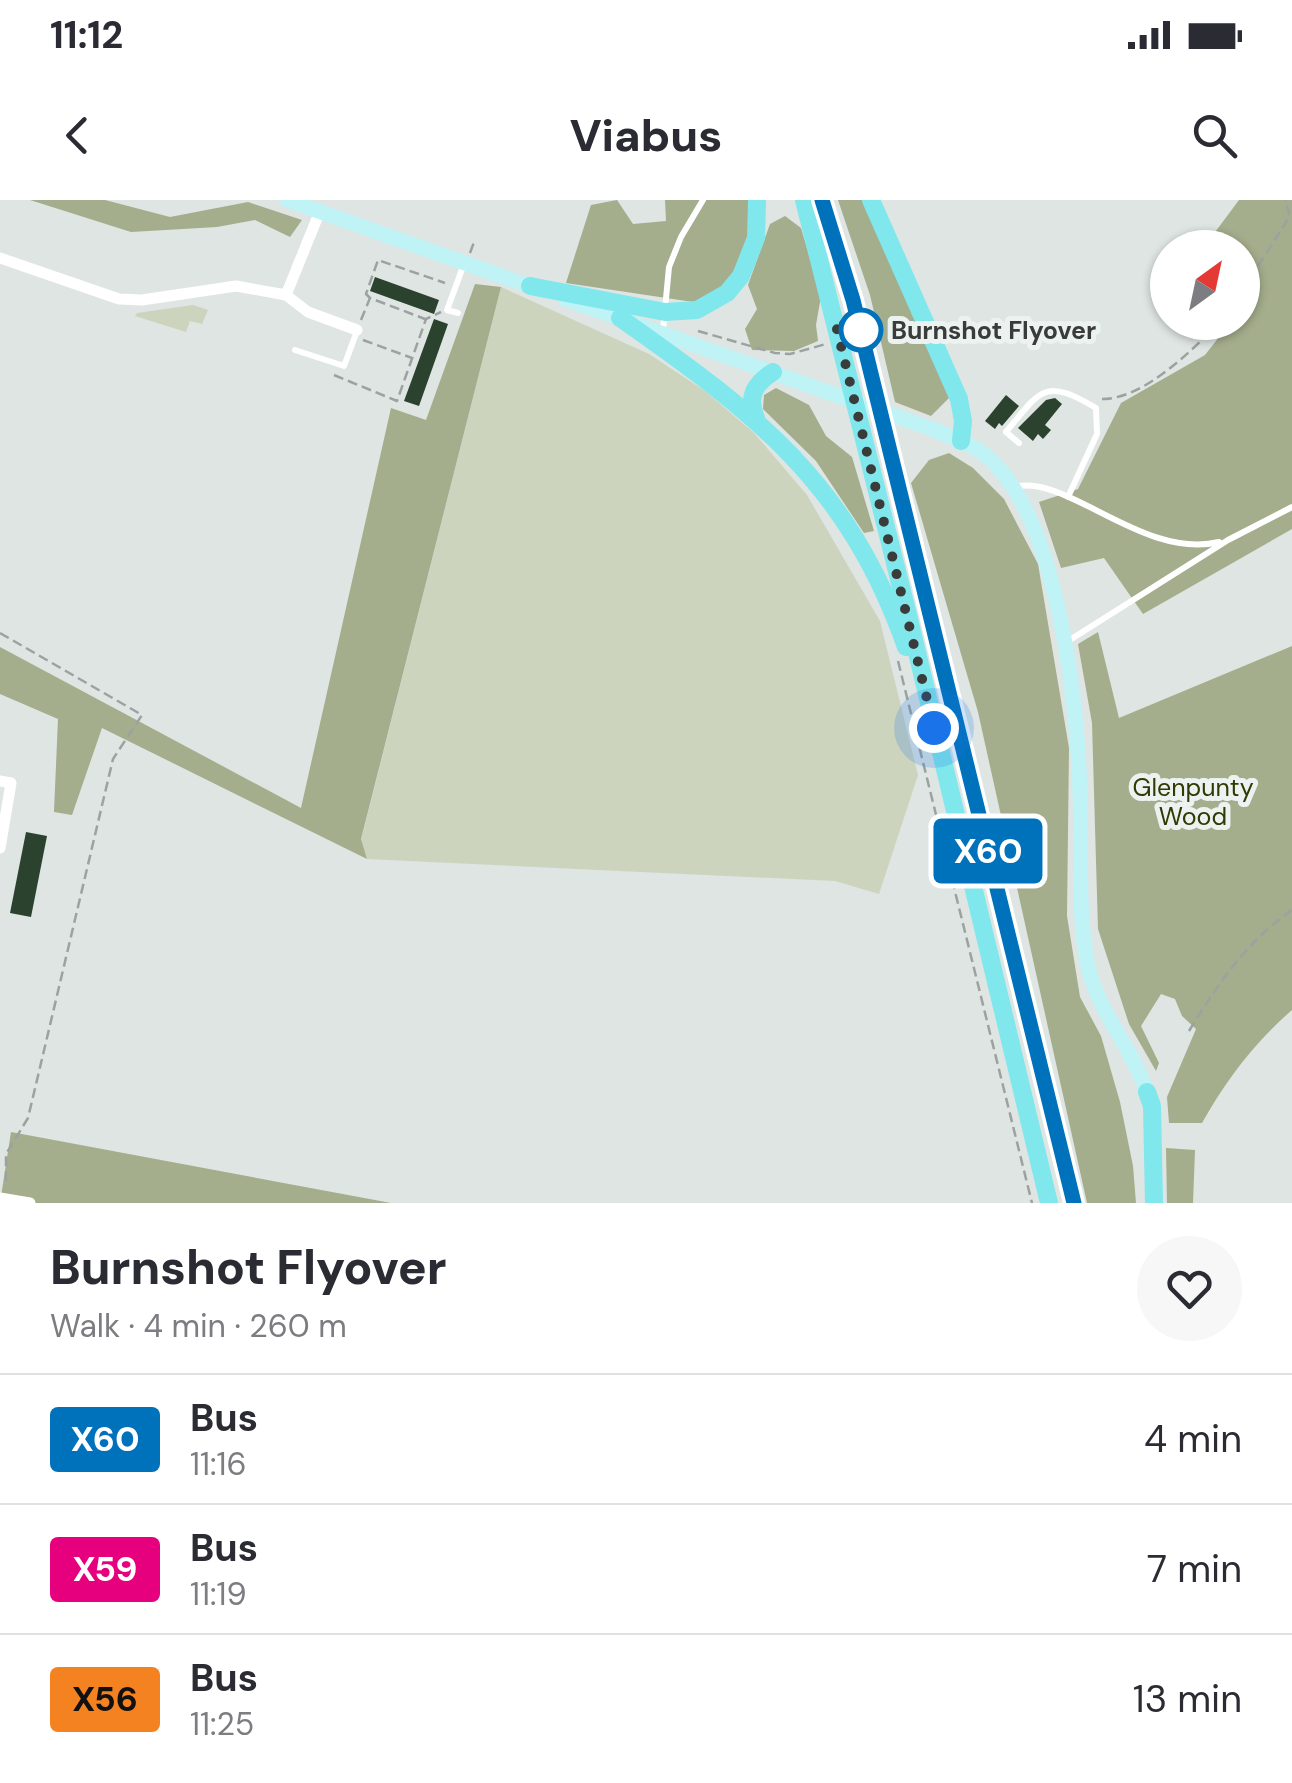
<!DOCTYPE html>
<meta charset="utf-8">
<style>
:root{--surface:#fff;--page:#f7f7f7;--text:#2b2b33;--muted:#7c7c81;--line:#e1e1e2}
body{margin:0;font-family:"DM Sans",sans-serif;background:var(--page);color:var(--text);height:100vh;display:flex;flex-direction:column;font-size:38px;white-space:nowrap}
*{box-sizing:border-box;margin:0}
p{font-size:32px;color:var(--muted)}
.icon{flex:none;width:55px;height:55px;fill:none;stroke:currentColor;stroke-width:2;stroke-linecap:round;stroke-linejoin:round}
.map{position:relative;height:1003px;overflow:hidden}
.side{display:flex;flex-direction:column;background:var(--surface);flex:1}
.side>*{flex:none}
.badge{padding:0 20px;border-radius:8px;font-size:35px;line-height:65px}
.needle{width:65px;rotate:33deg}
.controls{position:absolute;left:1150px;top:30px;display:grid;gap:20px}
.controls a{display:grid;place-items:center;width:110px;height:110px;border-radius:50%;background:var(--surface);box-shadow:0 2px 8px #0004;font-size:50px}
.you{position:absolute;width:50px;height:50px;margin:-25px;border:8px solid #fff;border-radius:50%;background:#1a73e8;box-shadow:0 0 0 15px #1a73e833}
.map>.badge{position:absolute;translate:-50% -50%;box-shadow:0 0 0 5px #fff}
.round{display:grid;place-items:center;flex:none;width:105px;height:105px;border-radius:52px;background:var(--page)}
.overview{display:flex;align-items:center;justify-content:space-between;height:170px;padding:0 50px}
h1{font-size:48px;font-weight:800;line-height:75px}
ul{padding:0;list-style:none}
li{display:flex;align-items:center;gap:30px;height:130px;padding:0 50px;border-top:2px solid var(--line)}
li div{flex:1}
li b{display:block;font-size:38px}
li em{font-style:normal}
li .badge{min-width:110px;font-weight:700;text-align:center}
.status{display:flex;justify-content:space-between;align-items:center;height:70px;padding:0 50px;background:var(--surface);direction:ltr}
.status svg{height:28px;fill:currentColor}
header{display:flex;justify-content:space-between;align-items:center;height:130px;padding:0 50px;background:var(--surface);font-size:45px;font-weight:800}
.map>svg:first-child{display:block}
</style>
<div class="status"><b>11:12</b><svg viewBox="0 0 49 12"><path d="M0 12V9h3v3zM5 12V6h3v6zM10 12V3h3v9zM15 12V0h3v12zM26 1h20v11H26zM47 4h2v5h-2z"/></svg></div>
<header><svg class="icon" aria-label="back" viewBox="0 0 24 24"><path d="M15 5l-7 7 7 7"/></svg>Viabus<svg class="icon" aria-label="search" viewBox="0 0 24 24"><circle cx="10" cy="10" r="6"/><path d="M15 15l6 6"/></svg></header>
<div class="map">
<svg width="1292" height="1003" viewBox="0 0 1292 1003">
<rect width="100%" height="100%" fill="#dee5e2"/>
<path fill="#cdd4be" d="M501 87 649 154 705 191 754 233 807 295 880 421 918 575 879 694 835 681 367 659 361 640Z
M193 105 208 110 202 124 190 121 186 132 135 116 137 113Z"/>
<path fill="#a4ad8c" d="M30 0H105L170 17 248 2 302 20 290 37 255 20 217 27 131 32Z
M617 0 633 24 666 21 665 0H751L750 43 738 72 717 94 693 102 566 83 591 5Z
M838 0H864L950 197 931 216 895 202 870 95Z
M1239 0H1292V329L1143 414 1104 358 1061 368 1039 302 1078 289 1121 203 1205 155 1230 123 1242 122 1243 107 1253 94 1243 82 1242 48 1204 47Z
M785 16 801 28 821 96 816 125 818 141 794 151 752 150 745 129 757 109 748 85 770 24Z
M475 84 501 87 361 639 367 659 102 528 72 615 54 612 58 519 0 494V447L301 608 391 208 426 220Z
M776 188 809 205 826 236 852 257 874 331 864 333 816 261 763 209 764 195Z
M949 253 973 268 1004 299 1038 364 1069 548 1067 716 1080 797 1101 836 1120 902 1133 966 1136 1003H1087L978 512 911 283 929 260Z
M1098 432 1119 518 1292 446V810C1255 842 1226 880 1202 923H1169L1167 897 1196 829 1182 816 1175 799 1161 794 1141 826 1159 863 1156 871 1129 824 1098 729 1092 523 1078 444Z
M11 932 391 1003H0Z
M1166 948 1195 950 1193 1003H1167Z"/>
<path fill="#2b432e" d="M375 77 439 100 434 114 370 91Z
M434 119 448 124 419 206 404 201Z
M1006 195 1019 206 1002 226 999 223 995 229 985 221Z
M1055 198 1062 204 1045 225 1051 230 1043 239 1038 234 1033 241 1018 228 1046 200Z
M26 632 47 636 31 717 10 713Z"/>
<g fill="none" stroke-linecap="round" stroke-linejoin="round">
<path stroke="#9ca2a0" stroke-width="2.5" stroke-dasharray="10 5" stroke-linecap="butt" d="M470 53 474 42
M1242 91 1290 16 1285 0
M370 98 366 94 378 60 445 83
M361 120 370 98 425 119
M698 131 775 153 790 154 826 144
M363 140 412 158
M334 175 397 201 426 119 441 112
M1102 199C1144 199 1191 151 1220 122
M0 433 142 515 113 559 28 918 6 954V985
M898 461 1032 1003
M1189 831C1217 785 1247 741 1292 710"/>
<path stroke="#fff" stroke-width="6" d="M458 113 447 110 464 64
M663 130 669 67 681 37 703 0
M295 150 344 166 357 131
M1019 243 1006 232C1041 190 1044 177 1096 208L1097 234 1068 297
M1014 287C1067 273 1142 360 1219 342
M1065 443 1228 340 1292 307"/>
<path stroke="#fff" stroke-width="11" d="M0 58 119 99 142 100 236 86 286 95 308 112 357 130
M286 95 320 11
M0 581 11 583 0 648
M0 998 30 1003"/>
<path stroke="#bff3f6" stroke-width="15" d="M287 0 538 89
M565 99 932 229C953 238 976 245 992 261 1058 324 1078 505 1080 594 1082 649 1077 706 1087 761 1096 811 1131 845 1147 892"/>
<path stroke="#80e7ec" stroke-width="18" d="M804 0 909 419 1049 1003
M822 0 853 100 1074 1003
M871 0 959 199 963 221 961 241
M530 86 665 112 697 110 727 93 741 76 756 38 757 0
M620 118C757 214 848 283 906 447
M756 218C747 197 754 184 773 172
M1147 892 1152 906 1154 1003"/>
</g>
<g fill="none" stroke-linecap="round" stroke-linejoin="round">
<g stroke="#fff" stroke-width="22">
<path id="line" d="M822 0 853 100 1074 1003"/>
</g>
<use href="#line" stroke="#0072bc" stroke-width="15"/>
<path stroke="#393c3b" stroke-width="10" stroke-dasharray="0 18" d="M861 130 835 121 934 528"/>
</g>
<circle fill="#fff" stroke="#0072bc" stroke-width="5" cx="861" cy="130" r="20"/>
<g text-anchor="middle" stroke-width="10" stroke-linejoin="round" paint-order="stroke">
<g font-size="25" font-weight="bold" fill="#393c3b" stroke="#ebf2f0" text-anchor="start">
<text x="891" y="139">Burnshot Flyover</text>
</g>
<g font-size="25" fill="#303a02" stroke="#ebf2f0">
<text x="1193" y="596">Glenpunty<tspan x="1193" dy="29">Wood</tspan></text>
</g>
</g>
</svg>
<div class="controls">
<a><svg class="needle" viewBox="-14 -14 28 28"><path d="M0-13l5 13h-10z" fill="#e53935"/><path d="M0 13l5-13h-10z" fill="#7c7c81"/></svg></a>
</div>
<div class="you" style="left:934px;top:528px"></div>
<b class="badge" style="left:988px;top:651px;background:#0072bc;color:#fff">X60</b>
</div>
<section class="side">
<div class="overview"><div><h1>Burnshot Flyover</h1><p>Walk · 4 min · 260 m</p></div><a class="round"><svg class="icon" aria-label="heart" viewBox="0 0 24 24"><path d="M12 20l-8-8c-3-5 5-10 8-4 3-6 11-1 8 4z"/></svg></a></div>
<ul>
<li><span class="badge" style="background:#0072bc;color:#fff">X60</span><div><b>Bus</b><p>11:16</p></div><em>4 min</em></li>
<li><span class="badge" style="background:#e6007e;color:#fff">X59</span><div><b>Bus</b><p>11:19</p></div><em>7 min</em></li>
<li><span class="badge" style="background:#f58220;color:#111">X56</span><div><b>Bus</b><p>11:25</p></div><em>13 min</em></li>
</ul>
</section>
